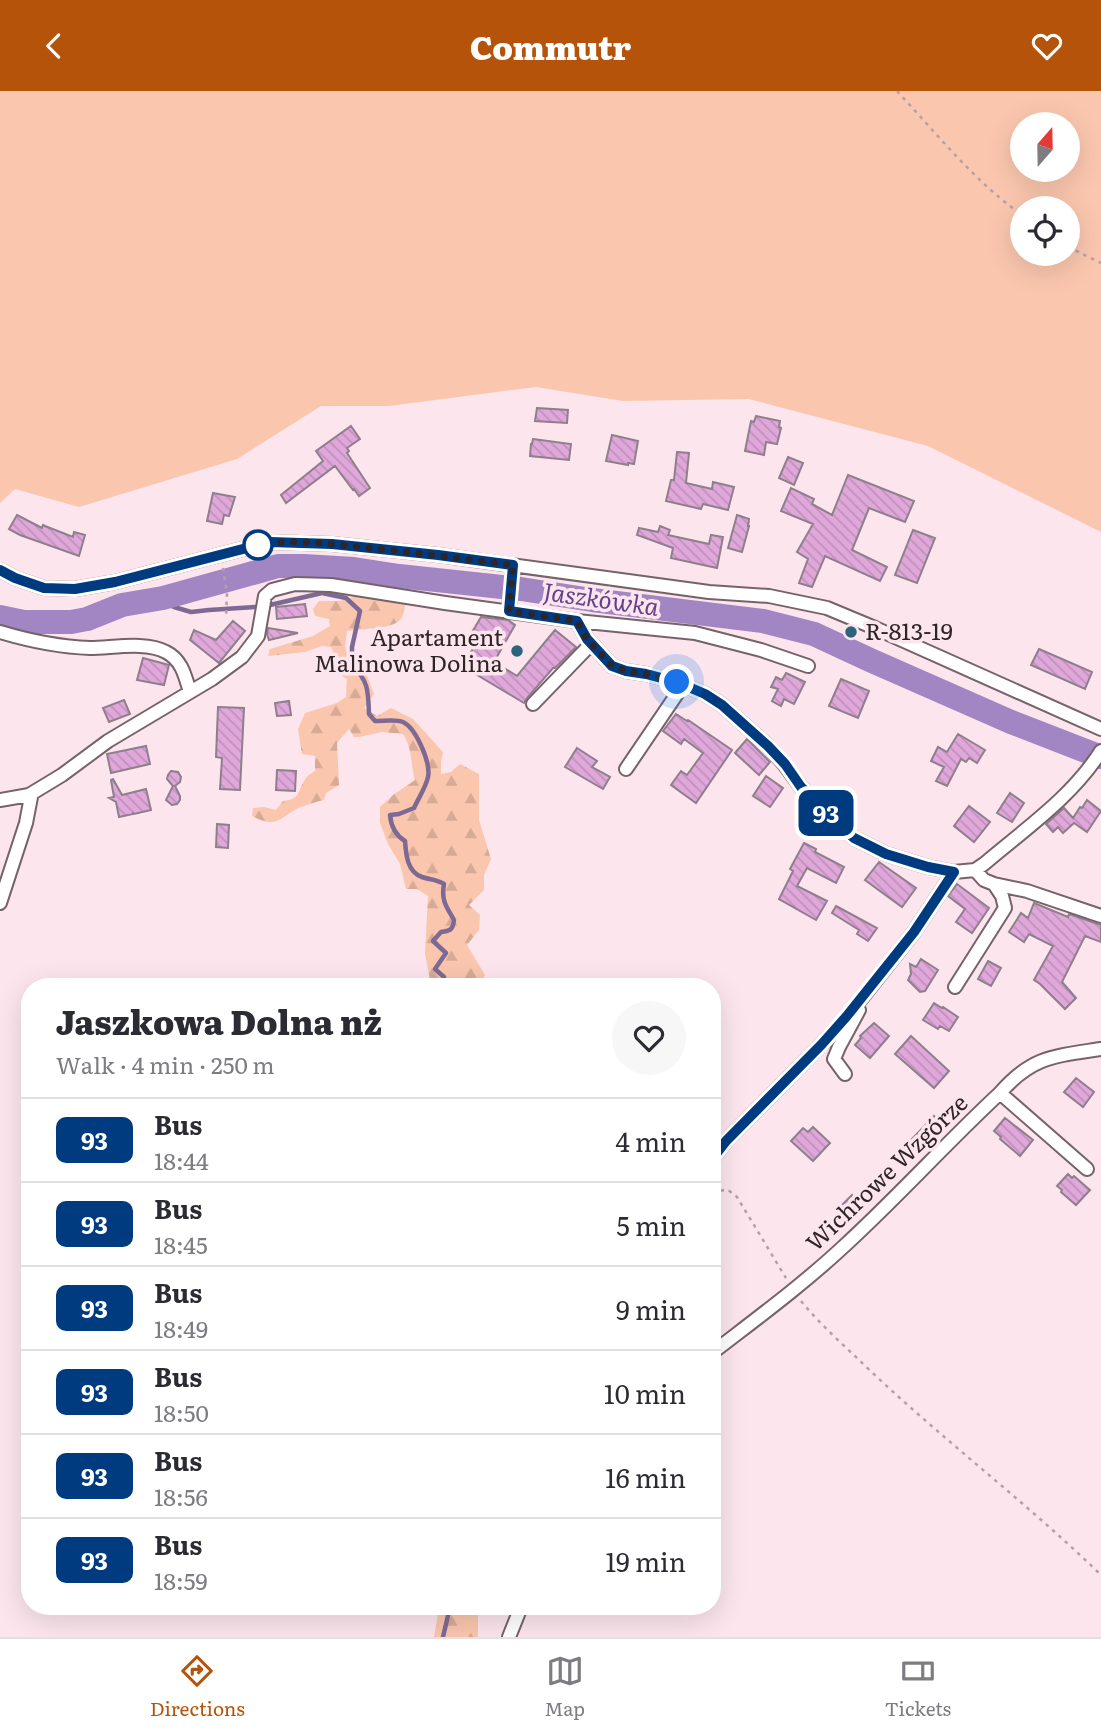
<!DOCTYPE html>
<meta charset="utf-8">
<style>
:root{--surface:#fff;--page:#f7f7f7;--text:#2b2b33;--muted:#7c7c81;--line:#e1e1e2;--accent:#b45309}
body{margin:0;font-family:Literata,serif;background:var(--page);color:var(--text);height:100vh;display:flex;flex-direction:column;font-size:26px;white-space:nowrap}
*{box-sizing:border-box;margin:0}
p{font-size:23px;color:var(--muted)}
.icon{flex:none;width:38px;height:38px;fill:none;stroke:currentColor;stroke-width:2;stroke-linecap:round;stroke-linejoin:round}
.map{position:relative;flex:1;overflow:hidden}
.drawer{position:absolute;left:21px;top:887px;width:700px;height:637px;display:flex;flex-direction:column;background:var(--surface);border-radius:28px;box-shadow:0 7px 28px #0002}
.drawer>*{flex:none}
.badge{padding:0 14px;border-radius:10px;font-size:24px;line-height:46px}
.needle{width:46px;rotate:20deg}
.tools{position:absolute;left:1010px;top:21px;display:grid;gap:14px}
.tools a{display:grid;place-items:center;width:70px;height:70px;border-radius:50%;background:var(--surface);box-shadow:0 7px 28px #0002;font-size:35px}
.you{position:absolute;width:35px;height:35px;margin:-18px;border:5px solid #fff;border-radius:50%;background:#1a73e8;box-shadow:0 0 0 10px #1a73e833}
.map>.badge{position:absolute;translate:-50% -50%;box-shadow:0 0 0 4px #fff}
.round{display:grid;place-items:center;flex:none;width:74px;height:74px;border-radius:37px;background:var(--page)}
.summary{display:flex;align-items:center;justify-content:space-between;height:119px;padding:0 35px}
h1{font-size:33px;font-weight:800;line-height:52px}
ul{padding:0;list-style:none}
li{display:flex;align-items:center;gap:21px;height:84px;padding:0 35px;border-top:2px solid var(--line)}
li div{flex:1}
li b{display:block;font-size:26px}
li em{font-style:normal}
li .badge{min-width:77px;font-weight:700;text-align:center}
header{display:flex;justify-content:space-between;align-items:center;height:91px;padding:0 35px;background:var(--accent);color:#fff;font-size:32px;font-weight:800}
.dock{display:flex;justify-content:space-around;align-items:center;height:98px;border-top:2px solid var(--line);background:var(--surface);font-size:19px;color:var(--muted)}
.dock a{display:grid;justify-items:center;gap:4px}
.dock .on{color:var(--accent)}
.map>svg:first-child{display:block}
</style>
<header><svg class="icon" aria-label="back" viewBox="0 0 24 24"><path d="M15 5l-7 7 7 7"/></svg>Commutr<svg class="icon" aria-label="heart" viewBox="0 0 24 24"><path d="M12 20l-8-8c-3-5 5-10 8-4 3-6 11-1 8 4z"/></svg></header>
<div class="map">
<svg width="1101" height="1546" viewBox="0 0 1101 1546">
<defs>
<pattern id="forest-firs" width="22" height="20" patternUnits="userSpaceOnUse" patternTransform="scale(1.75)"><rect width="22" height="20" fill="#fac6ae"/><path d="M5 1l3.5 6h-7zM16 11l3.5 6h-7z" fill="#d7aa96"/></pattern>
<pattern id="building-back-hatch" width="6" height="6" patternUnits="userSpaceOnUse" patternTransform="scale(1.75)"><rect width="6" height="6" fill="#e0a8da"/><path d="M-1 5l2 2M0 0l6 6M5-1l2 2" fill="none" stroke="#c090bb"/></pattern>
</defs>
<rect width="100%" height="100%" fill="#fce5ed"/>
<path fill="#fac6ae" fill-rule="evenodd" d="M0 0H1101V441L928 355 749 308 623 310 536 296 389 315H321L237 368 79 416 15 398 0 412ZM1022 33H1068V79H1022ZM1022 117H1068V163H1022Z"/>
<path fill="url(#forest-firs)" d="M359 504 406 512C404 518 404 525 400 529 392 538 360 538 347 540L345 555 347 564C365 572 367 586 374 603L364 617 377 625 391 617 413 628 443 661 441 670V683L451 681 460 673 479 683V729L491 768 484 784V799L469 814 480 824 479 839 467 854 485 884 478 896H430L431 894 425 863 428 805 417 798H406L400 773 388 753 380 732V716L393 704 415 689C410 671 413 659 403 643L382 641 359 646H354L349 638 337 652 339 694 326 702 324 709C316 711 308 713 301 716 279 726 277 739 252 725L253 717 264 716 276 719 283 710C302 708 297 699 306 687 308 684 312 682 315 680V665L302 663 298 638 305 622 337 612 346 606 347 588 333 579 335 565 331 556 322 555 305 561 268 565 270 558 313 545 330 535 329 528 315 525 313 518 319 510H340Z
M439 1516H478V1546H434Z"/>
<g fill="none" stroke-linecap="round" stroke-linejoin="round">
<path stroke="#7e6994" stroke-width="4.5" d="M158 508 174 516 191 521 209 519 255 516
M270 514 322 502 346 507 360 520 352 556V573C369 592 368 599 369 623L375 630C384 630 396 628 403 631 416 637 431 672 428 686 426 696 418 708 414 717L399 723 390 724C391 735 395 744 405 750 406 763 407 781 422 786 431 789 436 788 444 793 441 809 446 815 454 829 453 838 451 840 441 841L433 850 446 862 435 878 444 886 445 896
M443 1546 450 1516"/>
<path stroke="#a186c3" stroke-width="24" d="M0 526 24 531H71L87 528 122 514 163 507 278 475H304L354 478 399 485 521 498 592 509 763 530 814 543 870 569 1011 631 1101 666"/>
</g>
<path fill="url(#building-back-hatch)" stroke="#8e7f8c" stroke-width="2" d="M537 317 568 319 567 332 535 330Z
M756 325 780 330 779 336 781 337 777 353 766 351 764 364 745 360 751 330 754 331Z
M351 335 360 348 347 357 349 360 347 362 370 397 359 405 354 398 353 399 335 375 286 412 281 404 323 370 316 360Z
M612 344 638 350 634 373 628 372V374L606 370Z
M533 348 571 353 569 369 530 365 531 353H532Z
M677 361 689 362 686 392 712 398 713 391 734 396 728 419 703 413 701 418 666 410 671 389H674Z
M788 366 803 372 794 394 779 387Z
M848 384 914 410 905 431 869 417 852 459 887 476 880 490 825 465 812 496 799 492 808 468 797 461 813 433 781 420 791 397 814 408 812 413 832 424Z
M213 402 235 406 229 425 224 424 222 433 207 430Z
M17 424 42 437 43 434 45 435 73 446 74 441 85 444 79 465 20 444 9 438Z
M737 424 749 428 748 435H749L742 461 728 457Z
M660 435 670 439 668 444 709 453 711 444 723 446 717 477 671 467 673 457 637 444 639 437 658 441Z
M913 439 935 447 917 492 895 484Z
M305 513 307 525 277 528 276 516Z
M481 526 508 529 515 534 494 571 517 585 555 539 576 556 555 577H553L527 607 524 612 462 575 476 553 468 548Z
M233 530 245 540 219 572 190 549 194 539 216 549Z
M268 537 298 542 269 549 267 543Z
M1039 558 1092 581 1085 598 1031 574Z
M143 567 169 574 164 594 137 589Z
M786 582 805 591 794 613 784 608 781 615 772 610 778 598 771 596 776 586 782 589Z
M841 588 869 600 858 627 829 615Z
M124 609 130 623 109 631 103 617Z
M289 610 291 624 277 625 275 612Z
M218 616 244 617 240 699 220 698 222 667 216 666Z
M676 623 687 630 688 629 732 659 696 712 671 694 681 680 687 684 703 662 684 648 681 653 663 640Z
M958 643 985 659 977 672 969 667 966 671 961 668 947 695 936 690 944 676 931 670 938 656 947 661Z
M747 648 770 671 759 684 735 662Z
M146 655 150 673 111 682 107 663Z
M577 657 597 670 592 676 610 686 603 698 565 676Z
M277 679 296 680 295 700 276 699Z
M171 680 178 681 181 686 180 691 175 695 180 705V709L177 713 172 714 166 709 173 695 167 688 168 684Z
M766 685 783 697 770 716 753 705Z
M113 688 122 704 146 698 151 719 134 723 132 722 133 723 119 726 116 711 109 707 114 706 111 689Z
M1010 702 1024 712 1012 731 997 722Z
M1087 709 1101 720 1087 741 1074 732 1063 742 1058 736 1053 741 1046 733 1064 717 1073 727 1080 716 1082 717Z
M969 715 990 731 974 751 954 735Z
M217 733 229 734 228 757 216 756Z
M804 752 816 758 815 761 844 776 836 792 807 777 797 795 827 810 816 829 779 808 793 780 790 778Z
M879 771 916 797 902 816 865 789Z
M957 793 989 817 972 842 956 831 965 818 948 805Z
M1034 812 1068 826 1069 823 1101 834V851L1085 845 1062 891 1076 907 1065 918 1040 893 1034 889 1053 855 1029 843 1024 851 1009 841 1021 822 1028 827Z
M836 815 877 837 868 850 857 843 859 839 832 822Z
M921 868 938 879 925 900 920 901 908 889 911 883 910 873 916 876Z
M988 870 1001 877 991 895 978 888Z
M934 912 942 917 943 916 958 926 949 940 940 935 938 938 923 929Z
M874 932 889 945 870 967 855 954 861 947 860 945Z
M911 945 949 980 934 997 895 963Z
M1076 987 1094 1001 1083 1016 1064 1001Z
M934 1025 946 1037 924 1060 912 1048Z
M1005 1027 1033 1049 1020 1065 1000 1048 1001 1046 994 1040Z
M813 1036 830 1052 813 1070 791 1050 803 1037 808 1041Z
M1068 1083 1072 1087 1074 1085 1090 1099 1076 1114 1061 1101 1062 1099 1057 1095Z
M852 1104 864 1116 850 1130 838 1118Z"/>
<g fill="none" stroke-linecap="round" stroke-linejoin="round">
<g stroke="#76636a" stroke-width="16">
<path id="minor" d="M0 479 15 487 44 497 75 498 115 491 270 451 332 453 438 464 709 501 769 505 827 517 875 537 1101 638
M509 520 513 474
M577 530 587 548 612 575 626 580 646 583 677 591 705 603 722 614 768 655 784 673 801 696 824 720 854 747 886 763 928 776 954 781
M0 541C30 550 59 556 90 557 112 557 146 550 166 561 182 569 185 585 190 601
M533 613 591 553
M626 678 683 594
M29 704 62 684 108 650 212 588 242 566 258 545 265 505 272 499 295 493 331 494 445 512 577 530 695 542 761 559 808 575
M0 709 29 704 31 706 26 732 0 812
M975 779 984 789 994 793 1027 800 1101 825
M955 896 1005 817 1002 805 994 793
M845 983 834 968 839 956 859 919
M1000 1002C1032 965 1055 965 1101 958
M712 1068 726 1050 822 953 847 926 914 841 954 781 975 779 984 773C1025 738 1072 706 1101 660
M712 1262C756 1228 801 1195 842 1157 897 1107 946 1052 1000 1002L1087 1078
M509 1546 521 1516"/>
</g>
<path stroke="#b3a1a8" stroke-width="2.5" stroke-dasharray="3.5 5" stroke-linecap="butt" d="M897 0C937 43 974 90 1022 124
M1068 156 1101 172
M223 477 227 502 226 526
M712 1100 728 1099 737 1106 786 1187
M801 1210C818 1231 838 1249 857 1267 935 1343 1023 1408 1101 1484"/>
<use href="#minor" stroke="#fff" stroke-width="12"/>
</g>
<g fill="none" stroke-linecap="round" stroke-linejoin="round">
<g stroke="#fff" stroke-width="16">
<path id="line" d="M0 479 15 487 44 497 75 498 115 491 270 451 332 453 438 464 513 474 509 520 577 530 587 548 612 575 626 580 646 583 677 591 705 603 722 614 768 655 785 673 801 696 824 720 854 747 886 763 928 776 954 781 914 841 846 926 822 953 726 1050 712 1068"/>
</g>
<use href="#line" stroke="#003b80" stroke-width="10"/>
<path stroke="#2d2528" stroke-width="7" stroke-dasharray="0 12.6" d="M258 454 251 456C288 446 330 453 369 457 417 462 465 468 513 474L509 520 577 530 587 548 612 575 626 580 646 583 677 591"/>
</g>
<circle fill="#fff" stroke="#003b80" stroke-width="3.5" cx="258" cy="454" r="14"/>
<g fill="#2a647d" stroke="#fce5ed" stroke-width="2.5">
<circle cx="851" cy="541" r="7"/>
<circle cx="517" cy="560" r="7"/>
</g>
<g text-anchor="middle" stroke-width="7" stroke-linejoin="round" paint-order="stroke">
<g font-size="23" fill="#2d2528" stroke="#fce5ed" text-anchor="start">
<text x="865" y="549">R-813-19</text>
<text x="503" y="555" text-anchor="end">Apartament<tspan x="503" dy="26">Malinowa Dolina</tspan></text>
</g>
<g font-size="23" fill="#2d2528" stroke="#fce5ed">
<text transform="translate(887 1082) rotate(-44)" y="8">Wichrowe Wzgórze</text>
</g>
<g font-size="24" font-style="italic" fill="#65408c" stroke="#fce5ed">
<text transform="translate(601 509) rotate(8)" y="8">Jaszkówka</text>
</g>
</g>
</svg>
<div class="tools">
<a><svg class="needle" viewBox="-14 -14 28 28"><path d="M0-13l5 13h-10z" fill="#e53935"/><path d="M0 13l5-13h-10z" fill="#7c7c81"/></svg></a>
<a><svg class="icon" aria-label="locate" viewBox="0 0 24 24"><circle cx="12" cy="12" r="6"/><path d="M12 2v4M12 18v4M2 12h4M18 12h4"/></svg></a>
</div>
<div class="you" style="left:677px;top:591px"></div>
<b class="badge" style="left:826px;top:722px;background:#003b80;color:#fff">93</b>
<section class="drawer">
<div class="summary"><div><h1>Jaszkowa Dolna nż</h1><p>Walk · 4 min · 250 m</p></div><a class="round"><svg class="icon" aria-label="heart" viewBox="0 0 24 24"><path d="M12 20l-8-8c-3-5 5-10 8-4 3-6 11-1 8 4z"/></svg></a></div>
<ul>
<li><span class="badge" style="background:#003b80;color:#fff">93</span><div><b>Bus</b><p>18:44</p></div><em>4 min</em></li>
<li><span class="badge" style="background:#003b80;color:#fff">93</span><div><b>Bus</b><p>18:45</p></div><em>5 min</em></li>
<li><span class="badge" style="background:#003b80;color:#fff">93</span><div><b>Bus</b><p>18:49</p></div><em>9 min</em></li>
<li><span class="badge" style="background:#003b80;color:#fff">93</span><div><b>Bus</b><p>18:50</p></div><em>10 min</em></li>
<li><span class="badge" style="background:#003b80;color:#fff">93</span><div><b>Bus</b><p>18:56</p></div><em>16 min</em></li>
<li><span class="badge" style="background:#003b80;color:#fff">93</span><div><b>Bus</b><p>18:59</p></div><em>19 min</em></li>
</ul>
</section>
</div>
<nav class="dock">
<a class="on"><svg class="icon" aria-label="directions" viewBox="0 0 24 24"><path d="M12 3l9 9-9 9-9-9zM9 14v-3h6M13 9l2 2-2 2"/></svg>Directions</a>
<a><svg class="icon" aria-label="map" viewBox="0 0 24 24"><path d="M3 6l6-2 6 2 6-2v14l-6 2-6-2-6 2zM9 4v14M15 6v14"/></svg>Map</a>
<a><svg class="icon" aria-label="tickets" viewBox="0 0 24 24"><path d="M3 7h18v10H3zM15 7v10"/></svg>Tickets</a>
</nav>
